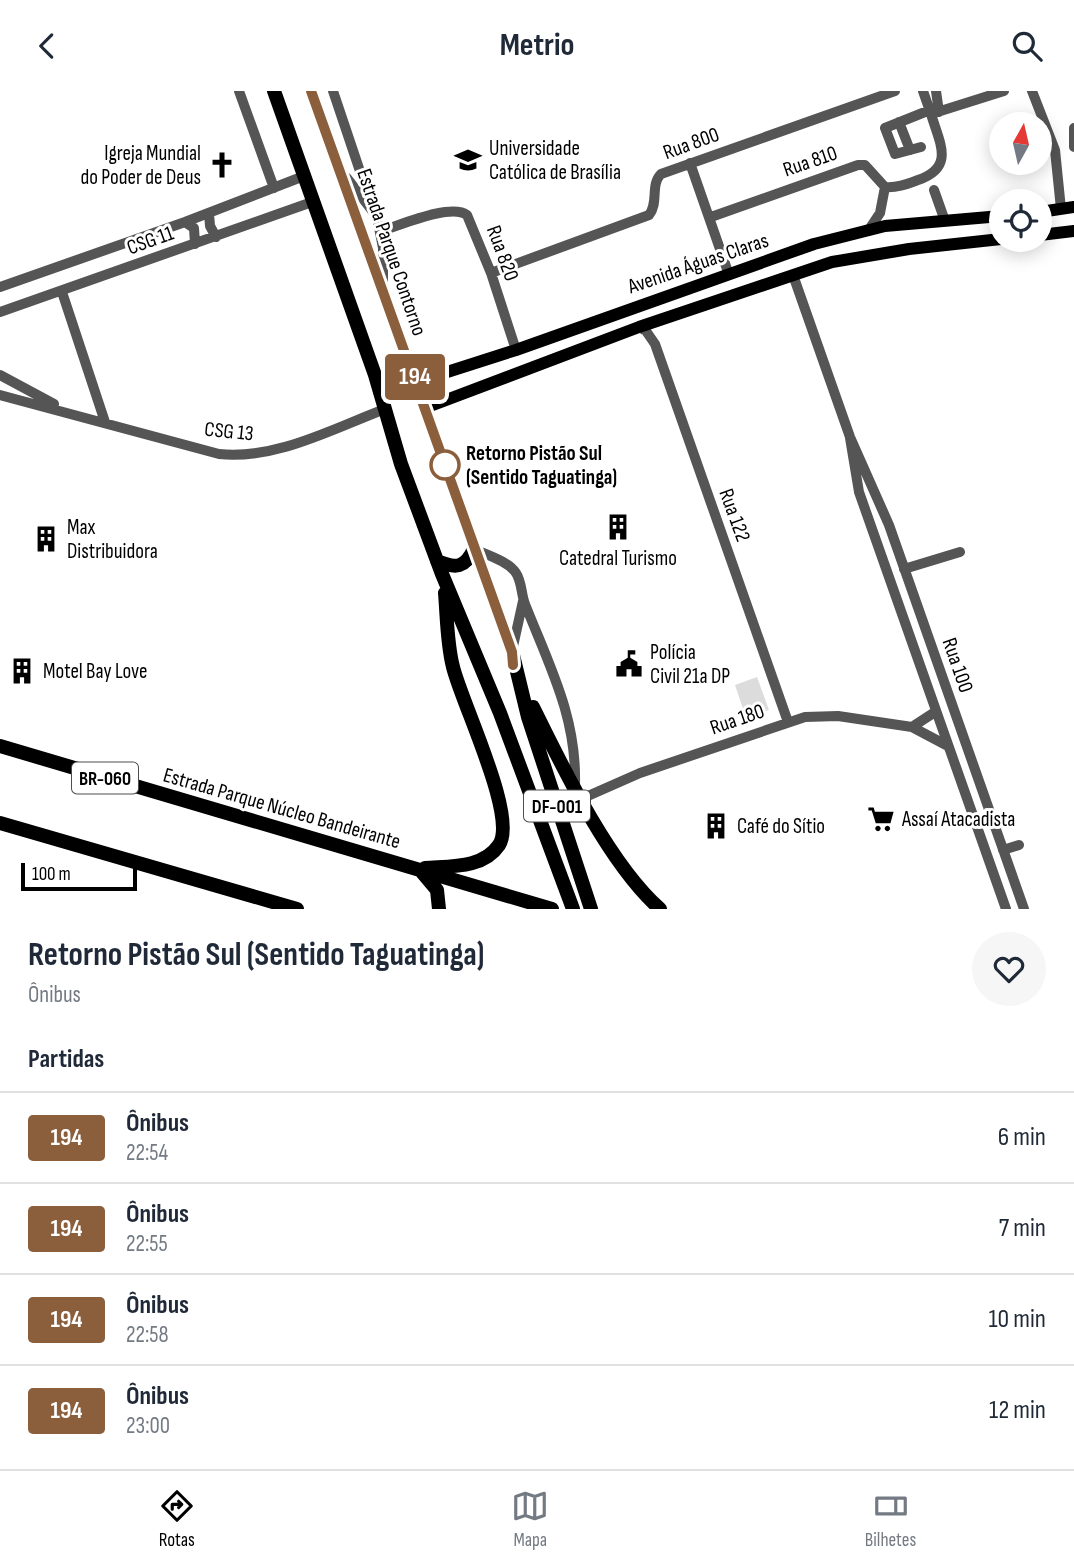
<!DOCTYPE html>
<html lang="pt">
<meta charset="utf-8">
<style>
:root{--surface:#fff;--page:#f6f6f7;--text:#1f2937;--muted:#747a83;--line:#e0e1e3;--accent:#000}
body{margin:0;font-family:"Sofia Sans Condensed",sans-serif;background:var(--page);color:var(--text);height:100vh;display:flex;flex-direction:column;font-size:26px;white-space:nowrap}
*{box-sizing:border-box;margin:0}
p{font-size:23px;color:var(--muted)}
.icon{flex:none;width:38px;height:38px;fill:none;stroke:currentColor;stroke-width:2;stroke-linecap:round;stroke-linejoin:round}
.map{position:relative;height:818px;overflow:hidden}
.panel{display:flex;flex-direction:column;background:var(--surface);flex:1}
.panel>*{flex:none}
.badge{padding:0 14px;border-radius:5px;font-size:24px;line-height:46px}
.needle{width:46px;rotate:8deg}
.fabs{position:absolute;left:989px;top:21px;display:grid;gap:14px}
.fabs a{display:grid;place-items:center;width:63px;height:63px;border-radius:50%;background:var(--surface);box-shadow:0 4px 18px #0003;font-size:35px}
.scale{position:absolute;left:21px;bottom:18px;width:116px;box-sizing:border-box;padding-left:7px;border:4px solid #000;border-top:0;font-size:19px;line-height:24px;white-space:nowrap;color:#000;-webkit-text-stroke:5px #fff;paint-order:stroke}
.map>.badge{position:absolute;translate:-50% -50%;box-shadow:0 0 0 4px #fff}
h2{padding:0 28px;font-size:26px;line-height:63px}
.round{display:grid;place-items:center;flex:none;width:74px;height:74px;border-radius:37px;background:var(--page)}
.head{display:flex;align-items:center;justify-content:space-between;height:119px;padding:0 28px}
h1{font-size:33px;font-weight:700;line-height:52px}
ul{padding:0;list-style:none}
li{display:flex;align-items:center;gap:21px;height:91px;padding:0 28px;border-top:2px solid var(--line)}
li div{flex:1}
li b{display:block;font-size:26px}
li em{font-style:normal}
li .badge{min-width:77px;font-weight:700;text-align:center}
header{display:flex;justify-content:space-between;align-items:center;height:91px;padding:0 28px;background:var(--surface);font-size:32px;font-weight:700}
.menu{display:flex;justify-content:space-around;align-items:center;height:98px;border-top:2px solid var(--line);background:var(--surface);font-size:19px;color:var(--muted)}
.menu a{display:grid;justify-items:center;gap:4px}
.menu .active{color:var(--accent)}
.map>svg:first-child{display:block}
</style>
<header><svg class="icon" aria-label="back" viewBox="0 0 24 24"><path d="M15 5l-7 7 7 7"/></svg>Metrio<svg class="icon" aria-label="search" viewBox="0 0 24 24"><circle cx="10" cy="10" r="6"/><path d="M15 15l6 6"/></svg></header>
<div class="map">
<svg width="1074" height="818" viewBox="0 0 1074 818">
<rect width="100%" height="100%" fill="#fff"/>
<path fill="#dcdcdc" d="M757 586 769 619 746 627 735 594Z"/>
<g fill="none" stroke-linecap="round" stroke-linejoin="round">
<path stroke="#555" stroke-width="10" d="M239 0 274 97
M333 0 371 113
M923 0 931 23 1004 0
M936 0 939 21
M1032 0 1055 59 1061 118
M899 31 910 59
M1074 37V56
M921 56 895 63 885 37 930 19
M690 72 728 181
M347 87 377 126 383 157V193
M934 99 945 130
M209 122 210 135 216 146
M711 126 858 74H865L885 96C897 97 907 93 918 89 955 76 940 53 931 23
M185 131 194 137 195 153
M381 140C401 134 451 112 467 124L491 182 516 259
M868 140 880 122 885 96
M491 182 649 124C659 112 650 94 661 83L895 0
M793 184 850 346 889 434 1024 818
M0 196 185 131 304 85
M62 201 105 331
M0 221 312 111
M639 236 646 240 655 253 788 631
M0 284 54 313
M0 304 219 363C276 369 332 338 385 318
M850 347 859 401 1006 818
M474 458C487 464 508 470 516 482 522 491 521 503 525 513 549 574 577 626 575 694
M904 478 960 461
M512 560 523 510
M912 636 935 621
M581 708 640 682 805 626 838 625 912 636 946 654
M1003 759 1019 754"/>
<path stroke="#000" stroke-width="12" d="M1040 121 1074 116
M1040 144 1074 140
M416 291 516 259 814 153 885 135 1001 125
M425 317 639 236 832 171 909 158 1001 148"/>
<path stroke="#000" stroke-width="14" d="M274 0 375 284 401 373 442 483 500 622 573 818
M311 0 512 560 528 626 591 818
M437 470C456 478 465 477 474 458
M533 616C563 677 609 773 660 818
M0 655 552 818
M0 732 297 818
M425 777C449 775 483 778 499 754 518 726 462 613 453 576 447 553 447 526 445 502
M421 780 437 799 439 818"/>
</g>
<g fill="none" stroke-linecap="round" stroke-linejoin="round">
<g stroke="#fff" stroke-width="16">
<path id="line" d="M311 0 512 561 513 574"/>
</g>
<use href="#line" stroke="#8b5e3c" stroke-width="10"/>
</g>
<defs>
<g id="university-bare" transform="scale(2.1)"><path d="M0-5L7-2L0 1L-7-2ZM-4 1L0 2.5L4 1V4Q0 6-4 4Z" fill="#000" stroke="#fff" stroke-width="2.5" paint-order="stroke"/></g>
<g id="church-bare" transform="scale(2.1)"><path d="M-1.2-6h2.4v3.5h3.3v2.4h-3.3V6h-2.4V-.1h-3.3v-2.4h3.3Z" fill="#000" stroke="#fff" stroke-width="2.5" paint-order="stroke"/></g>
<g id="building-bare" transform="scale(2.1)"><path d="M-4-6H4V6H1V3H-1V6H-4ZM-2.5-4.3h1.7v1.8h-1.7ZM.8-4.3h1.7v1.8H.8ZM-2.5-1h1.7V.8h-1.7ZM.8-1h1.7V.8H.8Z" fill="#000" stroke="#fff" stroke-width="2.5" paint-order="stroke"/></g>
<g id="civic-bare" transform="scale(2.1)"><path d="M-.6-6.5H3V-4.5H.6V-3L4-1V1h2V6H-6V1h2V-1L-.6-3ZM-1.2 2.5V6h2.4V2.5Z" fill="#000" stroke="#fff" stroke-width="2.5" paint-order="stroke"/></g>
<g id="supermarket-bare" transform="scale(2.1)"><path d="M-6-5.5h2.5l.6 2H6L4.5 2H-2.5L-4.4-4H-6ZM-1.5 3.2a1.3 1.3 0 1 0 .1 0ZM3 3.2a1.3 1.3 0 1 0 .1 0Z" fill="#000" stroke="#fff" stroke-width="2.5" paint-order="stroke"/></g>
</defs>
<g fill-rule="evenodd">
<use href="#university-bare" x="468" y="69"/>
<use href="#church-bare" x="222" y="74"/>
<use href="#building-bare" x="618" y="436"/>
<use href="#building-bare" x="46" y="448"/>
<use href="#civic-bare" x="629" y="573"/>
<use href="#building-bare" x="22" y="580"/>
<use href="#supermarket-bare" x="881" y="728"/>
<use href="#building-bare" x="716" y="735"/>
</g>
<circle fill="#fff" stroke="#8b5e3c" stroke-width="3.5" cx="445" cy="374" r="14"/>
<g text-anchor="middle" stroke-width="6" stroke-linejoin="round" paint-order="stroke">
<g fill="#fff" stroke="#4c4c4c" stroke-width="2">
<rect x="72" y="671.5" width="66" height="31" rx="5"/>
<rect x="524" y="699.5" width="66" height="31" rx="5"/>
</g>
<g font-size="19" font-weight="bold" fill="#000">
<text x="105" y="694">BR-060</text>
<text x="557" y="722">DF-001</text>
</g>
<g font-size="21" fill="#000" stroke="#fff">
<text transform="translate(691 52) rotate(-20)" y="7">Rua 800</text>
<text transform="translate(810 70) rotate(-19)" y="7">Rua 810</text>
<text transform="translate(150 149) rotate(-20)" y="7">CSG 11</text>
<text transform="translate(392 161) rotate(71)" y="7">Estrada Parque Contorno</text>
<text transform="translate(503 162) rotate(70)" y="7">Rua 820</text>
<text transform="translate(698 172) rotate(-19)" y="7">Avenida Águas Claras</text>
<text transform="translate(229 340) rotate(6)" y="7">CSG 13</text>
<text transform="translate(735 424) rotate(70)" y="7">Rua 122</text>
<text transform="translate(958 574) rotate(71)" y="7">Rua 100</text>
<text transform="translate(737 628) rotate(-19)" y="7">Rua 180</text>
<text transform="translate(282 717) rotate(16)" y="7">Estrada Parque Núcleo Bandeirante</text>
</g>
<g font-size="21" fill="#000" stroke="#fff" text-anchor="start">
<text x="489" y="64">Universidade<tspan x="489" dy="24">Católica de Brasília</tspan></text>
<text x="201" y="69" text-anchor="end">Igreja Mundial<tspan x="201" dy="24">do Poder de Deus</tspan></text>
<text x="67" y="443">Max<tspan x="67" dy="24">Distribuidora</tspan></text>
<text x="618" y="474" text-anchor="middle">Catedral Turismo</text>
<text x="650" y="568">Polícia<tspan x="650" dy="24">Civil 21a DP</tspan></text>
<text x="43" y="587">Motel Bay Love</text>
<text x="902" y="735">Assaí Atacadista</text>
<text x="737" y="742">Café do Sítio</text>
</g>
<g font-size="21" font-weight="bold" fill="#000" stroke="#fff" text-anchor="start">
<text x="466" y="369">Retorno Pistão Sul<tspan x="466" dy="24">(Sentido Taguatinga)</tspan></text>
</g>
</g>
</svg>
<div class="fabs">
<a><svg class="needle" viewBox="-14 -14 28 28"><path d="M0-13l5 13h-10z" fill="#e53935"/><path d="M0 13l5-13h-10z" fill="#747a83"/></svg></a>
<a><svg class="icon" aria-label="locate" viewBox="0 0 24 24"><circle cx="12" cy="12" r="6"/><path d="M12 2v4M12 18v4M2 12h4M18 12h4"/></svg></a>
</div>
<div class="scale">100 m</div>
<b class="badge" style="left:415px;top:286px;background:#8b5e3c;color:#fff">194</b>
</div>
<section class="panel">
<div class="head"><div><h1>Retorno Pistão Sul (Sentido Taguatinga)</h1><p>Ônibus</p></div><a class="round"><svg class="icon" aria-label="heart" viewBox="0 0 24 24"><path d="M12 20l-8-8c-3-5 5-10 8-4 3-6 11-1 8 4z"/></svg></a></div>
<h2>Partidas</h2>
<ul>
<li><span class="badge" style="background:#8b5e3c;color:#fff">194</span><div><b>Ônibus</b><p>22:54</p></div><em>6 min</em></li>
<li><span class="badge" style="background:#8b5e3c;color:#fff">194</span><div><b>Ônibus</b><p>22:55</p></div><em>7 min</em></li>
<li><span class="badge" style="background:#8b5e3c;color:#fff">194</span><div><b>Ônibus</b><p>22:58</p></div><em>10 min</em></li>
<li><span class="badge" style="background:#8b5e3c;color:#fff">194</span><div><b>Ônibus</b><p>23:00</p></div><em>12 min</em></li>
</ul>
</section>
<nav class="menu">
<a class="active"><svg class="icon" aria-label="directions" viewBox="0 0 24 24"><path d="M12 3l9 9-9 9-9-9zM9 14v-3h6M13 9l2 2-2 2"/></svg>Rotas</a>
<a><svg class="icon" aria-label="map" viewBox="0 0 24 24"><path d="M3 6l6-2 6 2 6-2v14l-6 2-6-2-6 2zM9 4v14M15 6v14"/></svg>Mapa</a>
<a><svg class="icon" aria-label="tickets" viewBox="0 0 24 24"><path d="M3 7h18v10H3zM15 7v10"/></svg>Bilhetes</a>
</nav>
